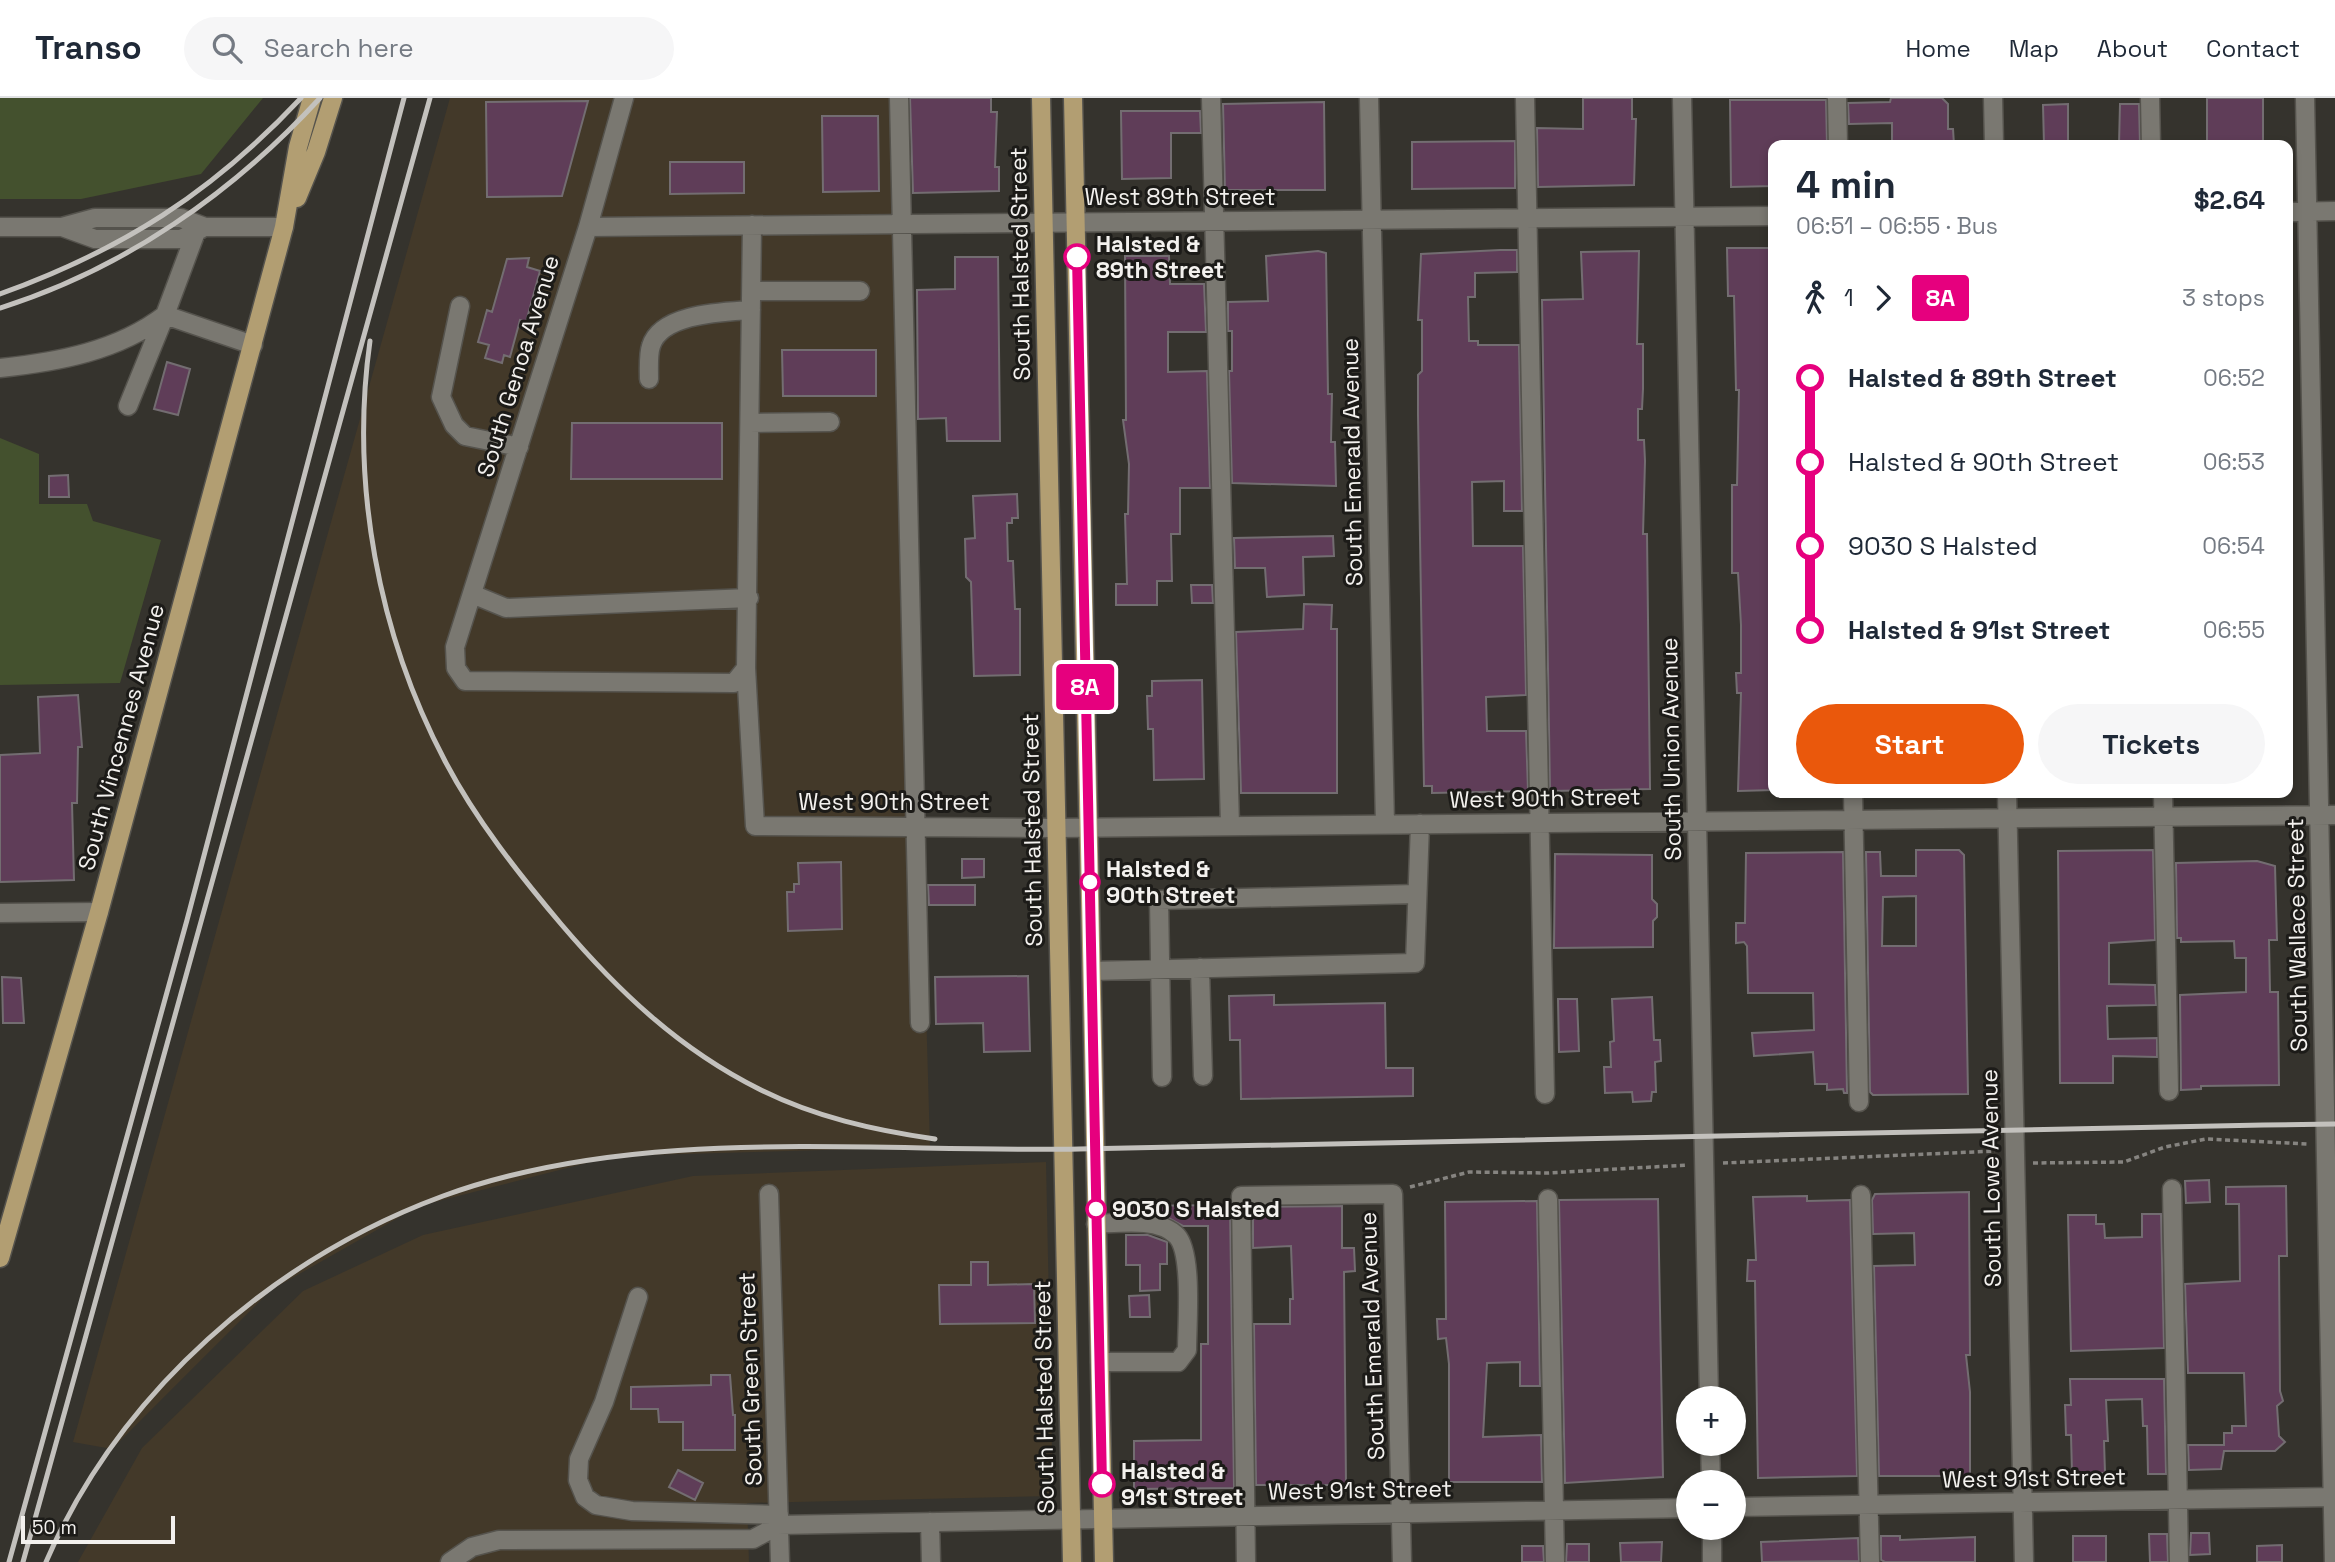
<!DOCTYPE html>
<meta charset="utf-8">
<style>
:root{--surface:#fff;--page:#f6f6f7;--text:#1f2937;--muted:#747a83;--line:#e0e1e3;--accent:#ea580c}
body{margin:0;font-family:"Space Grotesk",sans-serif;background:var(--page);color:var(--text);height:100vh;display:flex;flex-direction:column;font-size:26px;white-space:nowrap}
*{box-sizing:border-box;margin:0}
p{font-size:23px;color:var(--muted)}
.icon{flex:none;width:38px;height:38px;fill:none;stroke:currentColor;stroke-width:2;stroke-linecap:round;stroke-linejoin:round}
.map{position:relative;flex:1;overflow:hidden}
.sheet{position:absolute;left:1768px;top:42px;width:525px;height:658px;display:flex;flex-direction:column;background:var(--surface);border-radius:14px;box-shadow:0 4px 10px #0003}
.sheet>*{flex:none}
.badge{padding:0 14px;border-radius:5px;font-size:24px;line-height:46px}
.fabs{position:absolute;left:1676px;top:1288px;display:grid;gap:14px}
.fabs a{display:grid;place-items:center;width:70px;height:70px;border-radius:50%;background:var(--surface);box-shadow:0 4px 10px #0003;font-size:35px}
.scale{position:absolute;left:21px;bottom:18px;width:154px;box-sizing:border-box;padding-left:7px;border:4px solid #f3f1ee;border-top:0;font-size:19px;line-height:24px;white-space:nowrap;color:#f3f1ee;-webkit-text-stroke:5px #1c1b18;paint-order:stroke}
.map>.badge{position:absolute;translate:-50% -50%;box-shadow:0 0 0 4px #fff}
.legs{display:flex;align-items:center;gap:10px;height:77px;padding:0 28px;font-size:23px}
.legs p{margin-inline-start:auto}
.summary{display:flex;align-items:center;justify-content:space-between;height:119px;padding:0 28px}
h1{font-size:38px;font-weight:800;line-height:52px}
.button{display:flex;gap:14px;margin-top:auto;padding:14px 28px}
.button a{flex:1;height:80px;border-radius:42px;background:var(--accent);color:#fff;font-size:28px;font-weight:800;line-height:80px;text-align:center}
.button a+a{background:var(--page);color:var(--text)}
ul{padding:0 28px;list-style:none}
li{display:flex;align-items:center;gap:24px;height:84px;font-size:26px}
li i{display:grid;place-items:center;width:10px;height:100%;margin:0 9px;background:currentColor}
li i::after{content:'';width:18px;height:18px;margin:-9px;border:5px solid;border-radius:50%;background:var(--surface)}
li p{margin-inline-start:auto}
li:first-child i{background:linear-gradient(#0000 50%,currentColor 0)}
li:last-child i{background:linear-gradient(currentColor 50%,#0000 0)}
header{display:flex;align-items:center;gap:42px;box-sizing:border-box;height:98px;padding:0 35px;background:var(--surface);border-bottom:2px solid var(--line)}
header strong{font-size:33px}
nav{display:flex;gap:38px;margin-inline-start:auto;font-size:24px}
.search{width:490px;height:63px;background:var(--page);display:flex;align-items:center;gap:18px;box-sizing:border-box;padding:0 24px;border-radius:38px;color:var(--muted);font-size:26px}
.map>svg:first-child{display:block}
</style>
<header>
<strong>Transo</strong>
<div class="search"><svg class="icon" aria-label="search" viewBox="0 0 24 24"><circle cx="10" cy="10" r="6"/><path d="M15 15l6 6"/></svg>Search here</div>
<nav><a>Home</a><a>Map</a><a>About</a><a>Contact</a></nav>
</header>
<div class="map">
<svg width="2335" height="1464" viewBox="0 0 2335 1464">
<rect width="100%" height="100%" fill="#35332d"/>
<path fill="#433929" d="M450 0H900L930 1049 614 1058 419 1108 271 1192 112 1351 73 1344Z
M1046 1064 1053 1398 747 1405 749 1464H78L142 1350 303 1193 423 1137 693 1078Z"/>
<path fill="#44512e" d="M0 0H263L201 76 81 101H0Z
M0 340 39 356V406H87L93 423 161 442 120 585 0 587Z"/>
<path fill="#5f3d58" stroke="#736d71" stroke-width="2" fill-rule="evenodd" d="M910 0H991V14H997L995 69H999V93L913 95Z
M1583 0H1632V21H1636L1634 87 1538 89 1537 30 1583 31Z
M1891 0H1942L1948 6V31H1953L1954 47H1892V25L1849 26 1848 5 1890 4Z
M2207 0H2263V47H2207Z
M1730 2H1826L1827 47H1773V88L1731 89Z
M588 3 562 98 487 99 486 4Z
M1324 4 1325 92H1225L1223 6Z
M2068 6V47H2044L2043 7Z
M2120 6H2139L2140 47H2119Z
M1121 13H1200L1201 35H1171V80L1122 81Z
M822 18H878L879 93 823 94Z
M1515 43V90L1412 91V44Z
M670 64H744V95L670 96Z
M1727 150H1773V692L1738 693 1741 595H1737L1736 575H1741V527L1738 475H1732V387H1737L1739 292H1736L1734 198H1728Z
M1500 152H1517V174L1475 175V199H1468L1469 243H1478V247H1519L1522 413H1504V383L1472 384 1473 448H1523L1526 597 1486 599 1487 633H1526L1528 693 1432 695V688H1424L1418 317V277L1422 273V222H1418L1421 156Z
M1318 153 1326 155 1328 296H1332L1331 344H1335L1336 388 1232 385 1229 273H1232V233H1228V204L1268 203 1266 158Z
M1639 153 1637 246H1643V291L1642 311H1638V342H1644L1645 363 1643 436H1647L1650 691 1550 693 1542 202 1583 201 1581 154Z
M1125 158H1169L1170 186H1204L1206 234H1168V274L1207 273 1210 390H1180V436H1171L1172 483H1157V507H1116V486H1127L1125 416H1128L1129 366 1123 322H1126Z
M955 159H998L1000 343H947L946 320 918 321 917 192 955 191Z
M529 160 527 169 540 173 526 224 520 222 510 259 504 257 502 265 485 260 489 247 478 244 487 212 492 214 507 161Z
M782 252H876V298H783Z
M167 264 190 271 178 317 154 311Z
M572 325H722V381H571Z
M68 377 69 399H49V378Z
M1017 396 1018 420H1012V425H1007L1008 463H1013L1015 511H1020V577L974 578 971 484 966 479 965 441 975 440 973 398Z
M1333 438 1334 458 1303 459 1304 497 1267 499 1265 470H1235L1234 440Z
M1191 487H1212L1213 505H1192Z
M1304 506 1332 507 1331 531H1337V695H1241L1236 534 1303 531Z
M1202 582 1204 681 1154 682 1153 631H1148L1147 598H1152V583Z
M78 597 82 649H78L77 705H72L74 782 0 784V657L40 655 38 599Z
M1916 752H1959L1964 757 1968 996 1873 997 1870 994 1866 754H1880L1881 778H1916ZM1916 798V848H1882L1883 799Z
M2153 752 2155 842 2109 845V886L2155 887 2156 907 2107 908 2108 941 2157 940V959L2113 958V985H2060L2058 753Z
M1843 754 1847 995H1844L1843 991 1827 992V986H1815L1813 954 1754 958 1752 935 1814 932 1813 895H1748L1747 848 1744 844 1736 845V825H1745L1746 755Z
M1555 756 1652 757V801L1657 806V819L1653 823V849L1554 850Z
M962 761H984V779L962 780Z
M2257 763 2275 768 2277 842H2269L2270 894H2278L2279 987 2201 988V991L2181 992 2180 897 2246 894V860H2235L2234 843 2181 844V840H2177L2176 765Z
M841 764 842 831 788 833 787 794H794V786H799L798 765Z
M928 787H975V807H929Z
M1028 878 1030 953 984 954 983 925 936 926 935 879Z
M2 879 21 880 24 925H3Z
M1274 897V907L1385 905 1386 970H1413V998L1241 1001 1240 942H1230L1229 898Z
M1652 899 1654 942H1660L1661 963 1655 964 1656 994H1652L1651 1003 1633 1004 1632 994 1605 995 1604 969H1611L1610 944 1614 943 1612 901Z
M1558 901H1577L1579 953 1559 954Z
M2209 1082 2210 1104 2186 1105 2185 1083Z
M2286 1088 2287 1158H2279L2280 1293 2283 1303 2277 1308 2279 1338 2285 1344 2275 1353H2224L2221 1371 2189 1372 2188 1347H2224V1335H2232V1328H2246L2244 1275H2188L2185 1186 2240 1183 2239 1106H2226V1089Z
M1969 1094 1970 1257H1966L1970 1294V1378H1879L1874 1168 1915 1167 1914 1135 1873 1136 1872 1102 1875 1096Z
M1807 1098V1103L1850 1102 1857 1378 1758 1380 1755 1183H1747L1748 1162H1756L1753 1099Z
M1658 1101 1663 1379 1565 1385 1559 1102Z
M1537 1103 1540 1288H1520V1264L1487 1265 1483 1339 1541 1337 1542 1384H1449V1266L1446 1240 1438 1241 1437 1221H1446L1445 1104Z
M1230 1107 1234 1390 1134 1391V1343L1201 1342V1246H1208V1128H1183L1163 1117 1127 1113V1108Z
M1342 1108V1150H1354L1355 1173 1344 1174 1346 1387H1256L1254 1226H1290V1201H1293L1291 1148 1253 1150V1109Z
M2142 1116H2161L2164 1250 2071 1253 2068 1117H2096V1126H2104L2105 1140 2142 1139Z
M1126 1137H1148L1167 1144V1166H1160V1192L1140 1193V1167H1126Z
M971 1164H988V1187L1034 1186 1035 1225 940 1226 939 1187H971Z
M1149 1197 1150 1219H1130L1129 1198Z
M711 1277H730L733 1317H735V1352H683V1324H659L658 1311H631V1289L711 1287Z
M2070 1281H2164L2166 1376H2148L2147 1328H2143L2142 1301 2106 1302 2108 1343H2104L2105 1375H2072L2071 1337H2066L2065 1307H2071Z
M678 1372 703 1385 695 1402 669 1389Z
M2209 1435 2210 1456 2190 1457 2191 1435Z
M2149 1436H2167L2168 1464H2150Z
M1881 1438H1900V1442L1975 1439V1464H1885L1881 1462Z
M2073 1438H2106V1464H2073Z
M1858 1440 1859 1463 1762 1464 1761 1444Z
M1662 1444 1661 1464H1621L1620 1445Z
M1567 1446H1589V1464H1566Z
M2282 1447V1464H2257V1448Z
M1522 1448H1543L1544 1464H1522Z"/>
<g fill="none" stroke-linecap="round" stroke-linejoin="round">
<g stroke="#55534d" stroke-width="21">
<path id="minor" d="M624 0 588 129 455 549 456 570 465 583 734 585 746 570 752 127
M899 0 920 925
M1211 0 1230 728
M1369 0 1385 726
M1525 0 1545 996
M1682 0 1709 1300
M1837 0 1838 47
M1993 0 1994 47
M2150 0 2151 47
M2305 0 2334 1464
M2287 114 2335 113
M0 129H62L95 120H181L205 129H284
M62 129 95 141H181L201 131
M588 129 1773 118
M196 134 165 217 253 247
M751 193H860
M460 208 441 299 454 327 465 338 519 349
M0 270C58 264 118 253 165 217L128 308
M649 281C649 271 648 257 651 248 661 215 724 214 751 212
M750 325 830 324
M472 496 506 510 749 500
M746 570 755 728 1056 730 2335 717
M1853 695 1859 1004
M2007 695 2024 1464
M2163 695 2169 993
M0 815 99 814
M1200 870 1203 978
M1092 873 1415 865 1420 726
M1162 979 1159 802 1417 796
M2172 1091 2179 1464
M769 1096 780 1464
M1861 1097 1870 1464
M1548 1101 1555 1464
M1096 1126C1119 1125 1159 1119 1177 1138 1193 1156 1187 1227 1187 1252L1178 1264H1100
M638 1199 604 1304 579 1361 578 1382 585 1399 596 1407 632 1413 779 1417
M1710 1346 1711 1384
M1734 1409 2335 1399
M930 1424 931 1464
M1712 1430V1464
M450 1464 472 1449 499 1442 753 1441 779 1427 1689 1410
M1246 1464 1241 1098 1393 1096 1402 1464"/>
</g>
<g stroke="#55534d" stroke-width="21">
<path id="major" d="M1041 0 1072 1464
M1073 0 1104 1464
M297 100 316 54 333 0
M0 1160 99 814 284 129 298 49 312 0"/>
</g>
<path stroke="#868480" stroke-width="3.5" stroke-dasharray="5 3.5" stroke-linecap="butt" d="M1723 1065 1995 1053
M2033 1065 2124 1064 2165 1049 2206 1041 2308 1046
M1410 1089 1469 1074 1547 1075 1688 1067"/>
<use href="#minor" stroke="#7a7871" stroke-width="18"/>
<use href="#major" stroke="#b29e72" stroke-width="18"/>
<path stroke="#c3c1bd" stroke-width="5" d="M0 196C122 152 212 95 301 0
M0 210C124 171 233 95 320 0
M370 243C350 385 378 536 445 663 476 722 518 775 561 826 618 893 679 951 759 991 815 1019 873 1032 935 1041
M9 1464 187 822 404 0
M23 1464 430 0
M46 1464C119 1295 272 1161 443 1098 640 1026 872 1055 1079 1051 1497 1042 1916 1032 2335 1026"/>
</g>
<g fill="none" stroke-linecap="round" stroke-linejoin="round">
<g stroke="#fff" stroke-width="16">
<path id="line-1" d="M1077 159 1102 1386"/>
</g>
<use href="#line-1" stroke="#e6007e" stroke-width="10"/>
</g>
<g fill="#fff" stroke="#e6007e" stroke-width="3.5">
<circle cx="1077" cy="159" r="12"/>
<circle cx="1090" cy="784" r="9"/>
<circle cx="1096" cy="1111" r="9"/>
<circle cx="1102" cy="1386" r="12"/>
</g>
<g text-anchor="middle" stroke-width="6" stroke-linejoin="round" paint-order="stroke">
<g font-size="23" fill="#f3f1ee" stroke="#1c1b18">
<text x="1180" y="107">West 89th Street</text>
<text transform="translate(1020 166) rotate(-91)" y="8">South Halsted Street</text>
<text transform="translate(518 268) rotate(-73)" y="8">South Genoa Avenue</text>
<text transform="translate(1352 364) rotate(-91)" y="8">South Emerald Avenue</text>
<text transform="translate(121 639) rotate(-75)" y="8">South Vincennes Avenue</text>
<text transform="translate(1671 651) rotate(-91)" y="8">South Union Avenue</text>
<text transform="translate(1545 700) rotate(-1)" y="8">West 90th Street</text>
<text x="894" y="712">West 90th Street</text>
<text transform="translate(1032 732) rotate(-91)" y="8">South Halsted Street</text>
<text transform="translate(2297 837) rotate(-91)" y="8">South Wallace Street</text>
<text transform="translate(1991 1080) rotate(-91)" y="8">South Lowe Avenue</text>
<text transform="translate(1372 1238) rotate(-92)" y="8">South Emerald Avenue</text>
<text transform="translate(750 1281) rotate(-92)" y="8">South Green Street</text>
<text transform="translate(1044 1299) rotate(-91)" y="8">South Halsted Street</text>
<text transform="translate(2034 1380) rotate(-1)" y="8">West 91st Street</text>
<text transform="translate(1360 1392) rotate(-1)" y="8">West 91st Street</text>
</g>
<g font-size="23" font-weight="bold" fill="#f3f1ee" stroke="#1c1b18" text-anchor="start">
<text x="1096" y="154">Halsted &amp;<tspan x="1096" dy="26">89th Street</tspan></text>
<text x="1106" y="779">Halsted &amp;<tspan x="1106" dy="26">90th Street</tspan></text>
<text x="1112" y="1119">9030 S Halsted</text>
<text x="1121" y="1381">Halsted &amp;<tspan x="1121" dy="26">91st Street</tspan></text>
</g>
</g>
</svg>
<div class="fabs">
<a>+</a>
<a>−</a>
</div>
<div class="scale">50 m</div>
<b class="badge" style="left:1085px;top:589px;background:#e6007e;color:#fff">8A</b>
<section class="sheet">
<div class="summary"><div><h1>4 min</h1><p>06:51 – 06:55 · Bus</p></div><b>$2.64</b></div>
<div class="legs"><svg class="icon" aria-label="walk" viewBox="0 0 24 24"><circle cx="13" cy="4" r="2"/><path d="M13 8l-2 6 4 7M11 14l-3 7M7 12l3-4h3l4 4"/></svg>1<svg class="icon" aria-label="forward" viewBox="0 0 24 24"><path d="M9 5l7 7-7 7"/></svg><b class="badge" style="background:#e6007e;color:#fff">8A</b><p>3 stops</p></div>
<ul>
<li><i style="color:#e6007e"></i><b>Halsted &amp; 89th Street</b><p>06:52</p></li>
<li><i style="color:#e6007e"></i><span>Halsted &amp; 90th Street</span><p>06:53</p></li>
<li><i style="color:#e6007e"></i><span>9030 S Halsted</span><p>06:54</p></li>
<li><i style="color:#e6007e"></i><b>Halsted &amp; 91st Street</b><p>06:55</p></li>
</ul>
<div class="button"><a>Start</a><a>Tickets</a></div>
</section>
</div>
